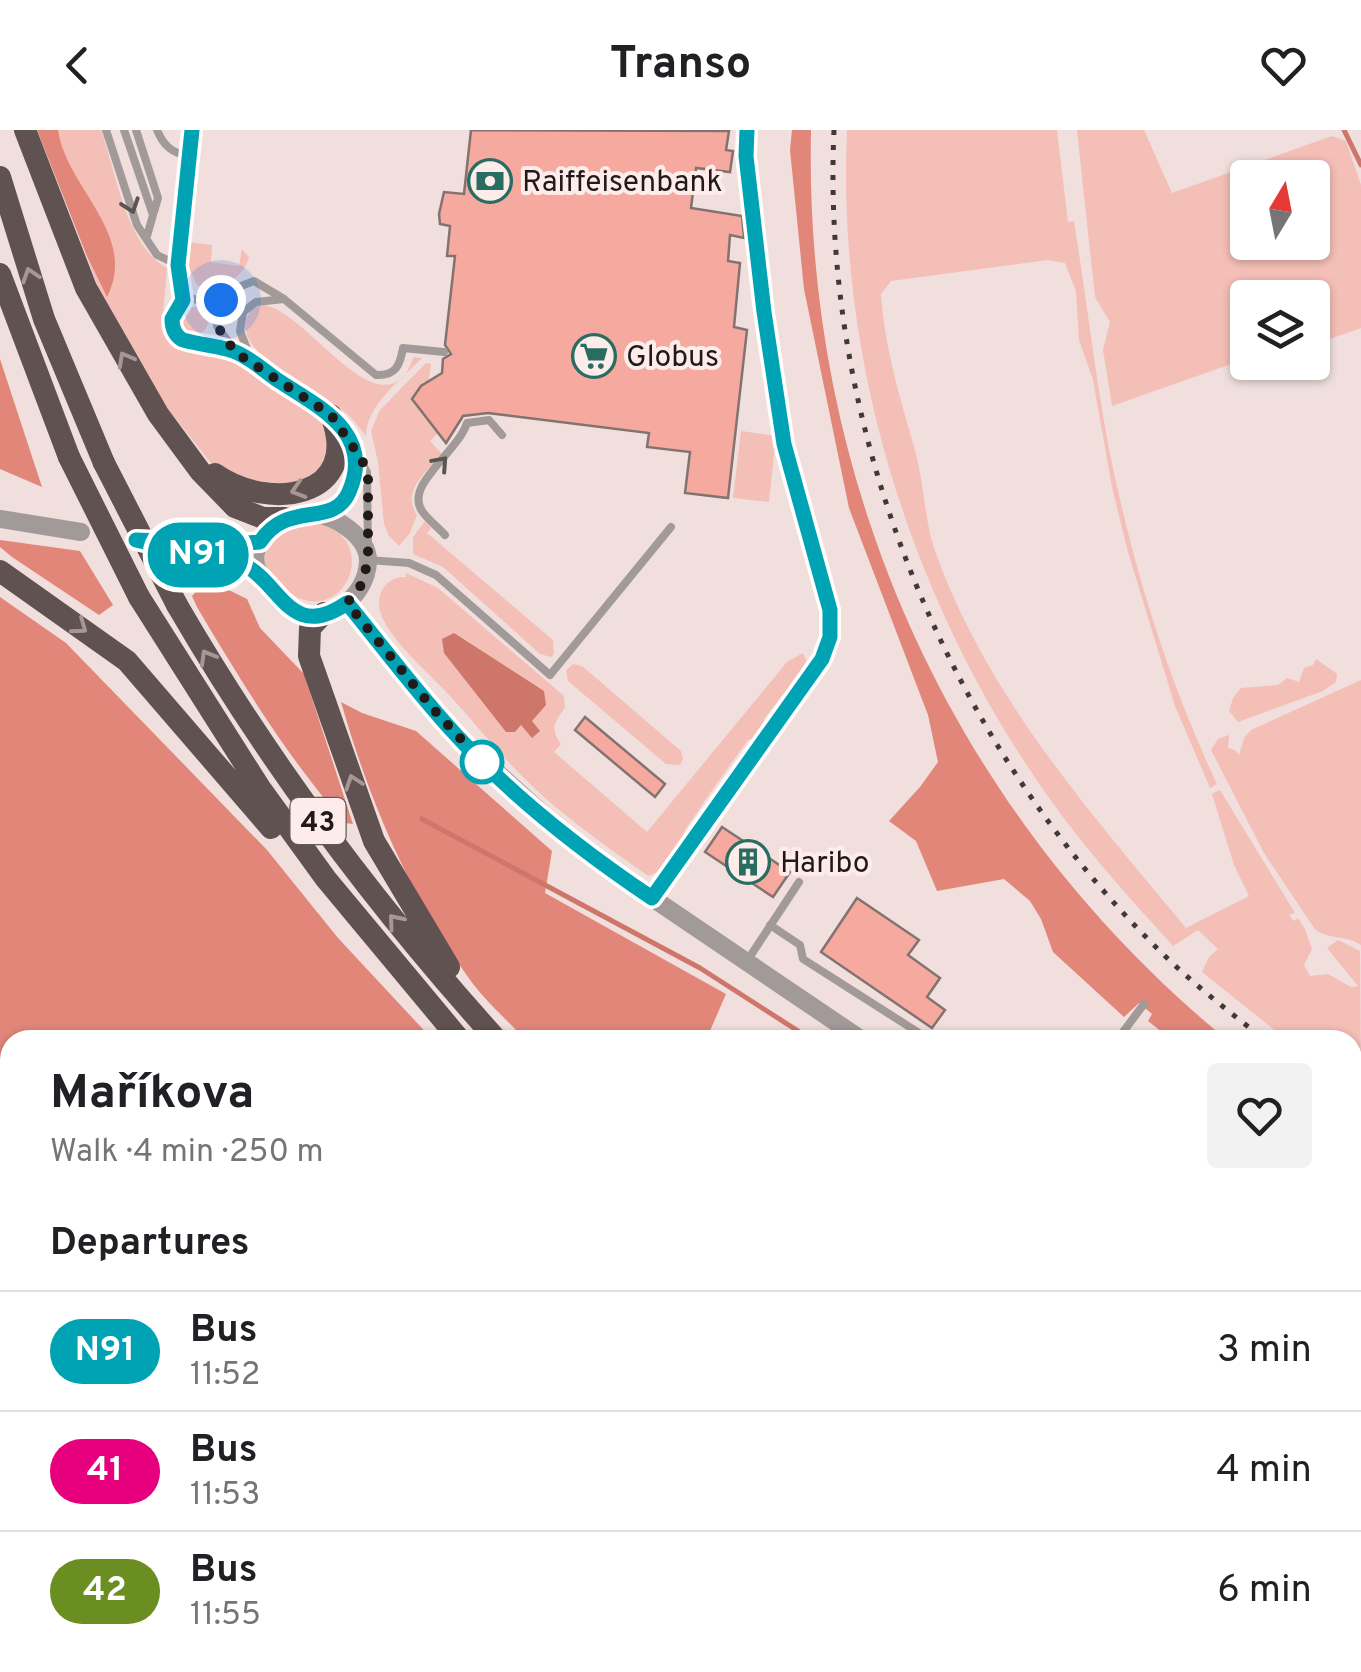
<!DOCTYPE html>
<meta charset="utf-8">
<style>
:root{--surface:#fff;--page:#f2f2f2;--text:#202124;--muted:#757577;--line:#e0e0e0}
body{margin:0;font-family:Overpass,sans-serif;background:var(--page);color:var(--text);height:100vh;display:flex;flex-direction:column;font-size:38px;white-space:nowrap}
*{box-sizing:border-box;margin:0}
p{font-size:32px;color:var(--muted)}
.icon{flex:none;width:55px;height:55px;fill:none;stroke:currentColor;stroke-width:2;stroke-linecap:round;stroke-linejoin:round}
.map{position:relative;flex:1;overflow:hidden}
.panel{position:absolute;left:0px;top:900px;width:1362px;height:642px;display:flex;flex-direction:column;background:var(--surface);border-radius:30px 30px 0 0;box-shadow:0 2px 8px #0004}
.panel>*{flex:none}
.badge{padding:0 20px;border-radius:32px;font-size:35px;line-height:65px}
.needle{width:65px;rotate:10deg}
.tools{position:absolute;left:1230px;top:30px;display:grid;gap:20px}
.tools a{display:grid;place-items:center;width:100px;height:100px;border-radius:10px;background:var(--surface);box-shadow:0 2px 8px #0004;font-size:50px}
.you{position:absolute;width:50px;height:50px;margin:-25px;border:8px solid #fff;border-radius:50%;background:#1a73e8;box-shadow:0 0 0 15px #1a73e833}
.map>.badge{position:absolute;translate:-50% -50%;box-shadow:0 0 0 5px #fff}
h2{padding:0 50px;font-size:38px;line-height:90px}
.round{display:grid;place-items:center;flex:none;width:105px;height:105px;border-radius:10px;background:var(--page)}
.overview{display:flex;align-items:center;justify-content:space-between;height:170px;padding:0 50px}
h1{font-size:48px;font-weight:700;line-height:75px}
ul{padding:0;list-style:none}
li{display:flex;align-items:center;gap:30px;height:120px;padding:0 50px;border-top:2px solid var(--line)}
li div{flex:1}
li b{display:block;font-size:38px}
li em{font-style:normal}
li .badge{min-width:110px;font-weight:700;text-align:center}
header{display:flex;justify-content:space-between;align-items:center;height:130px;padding:0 50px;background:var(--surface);font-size:45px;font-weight:700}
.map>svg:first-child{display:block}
</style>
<header><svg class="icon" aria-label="back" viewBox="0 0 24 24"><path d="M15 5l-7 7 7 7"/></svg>Transo<svg class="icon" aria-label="heart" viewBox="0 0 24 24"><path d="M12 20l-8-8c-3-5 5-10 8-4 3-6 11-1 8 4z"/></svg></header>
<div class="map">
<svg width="1361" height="1542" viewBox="0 0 1361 1542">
<rect width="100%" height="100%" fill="#f0dfdd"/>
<path fill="#f4bfb7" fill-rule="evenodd" d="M38 0H101C116 42 126 116 167 138L162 197 168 210 188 223 204 221 236 231 312 282 321 289 332 308 329 330 298 355 230 348 211 333 155 263 98 157Z
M847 0H1057L1068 92 1074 91C1086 166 1095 244 1109 319 1132 434 1167 548 1217 654L1210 658 1175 576 1128 422 1112 357 1093 250 1079 210 1076 161 1065 133 1048 130 891 151 881 164C885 219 900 268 915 320 924 352 924 387 934 418 985 564 1089 681 1186 798L1249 766 1234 735 1212 664 1220 660 1295 783 1289 785 1294 791 1298 788 1305 799 1312 819 1304 835 1310 846 1328 844 1351 857 1358 856 1327 818 1338 810 1360 821 1361 963 1353 957 1352 910H1287L1202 842 1209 827 1218 819 1198 800 1173 816C1134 773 1095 730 1060 683 917 489 836 241 847 0Z
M1077 0H1144L1172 63 1332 6 1346 11 1361 55V198L1313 215 1312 168H1248V232L1264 233 1248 241 1237 232 1112 276 1103 220 1110 192 1095 167ZM1248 48H1312V112H1248Z
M188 112 212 115 211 132 239 136 242 119 249 127C243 149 217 165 197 155L189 138Z
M263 175C303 179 365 282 402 248 408 243 410 234 414 227L422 228C402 249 366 275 366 306 360 298 353 289 345 282 321 264 215 216 254 178Z
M180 191a14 14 0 1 1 28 0a14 14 0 1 1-28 0Z
M426 233 431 234 429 249 413 269 439 302 430 311 442 324C426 343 401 360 417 385L410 403 399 416 389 406 384 394 378 332 371 301 380 280Z
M741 301 776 306 769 372 733 368Z
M306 391C381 398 353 487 301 469 288 464 275 448 263 439 265 408 277 400 306 391Z
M425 391 431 398 427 403 553 510 554 524 551 527 540 524 443 437 413 424V407Z
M406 443 438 458 564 566 565 577C555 593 549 597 561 614L554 622 647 702 787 532 803 523 807 533 764 589 763 601 757 607 748 610 715 656 685 700 682 716 672 731 665 739 648 746C613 721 577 696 544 667 509 636 481 600 450 566 430 544 391 512 381 484 374 465 386 446 406 447Z
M1316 529 1337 544 1336 552 1323 561 1238 592 1229 581 1233 568 1241 558 1278 555 1287 548 1299 552 1304 538 1313 535Z
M573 534 582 536 681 621 683 629 680 635 666 634 568 551 566 540Z
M1361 550V815C1345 804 1328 811 1314 798L1264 723 1211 620 1218 609 1229 605 1228 618 1235 620 1239 625 1244 608 1251 600Z
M10 1251V1532H281L285 1542H0V1257Z
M972 1532 981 1542H615L610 1533Z"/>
<path fill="#e18679" d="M37 0H58C66 58 139 104 107 167L87 126Z
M792 0H811C803 354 953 685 1227 910H1172L1148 891 1152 884 1139 873 1124 887 1053 822 1041 789 1030 771 1004 749 937 761 916 711 889 691 920 657 938 632 928 585 849 378 804 159 790 20Z
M0 229 42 357 0 339Z
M0 410 80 421 113 475 99 485 12 427 0 417Z
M180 436 247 469 260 498 304 544 353 694 345 693C287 627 242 553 197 477L192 466 195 463Z
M0 467 66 513 267 720 338 808 433 910H10V1251L0 1257Z
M341 572 362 583 416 601 552 721 545 763 726 864 706 910H526C507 890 484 870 468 847 409 764 369 670 341 572Z
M1352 1001 1361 1006V1086L1353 1082Z
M610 1532 615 1542H285L281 1533Z
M972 1533H1015L1023 1542H981Z"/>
<path fill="#cf766a" d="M454 503 544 561 546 575 532 591 540 601 532 608 521 595 515 602H506L444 523 442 509Z"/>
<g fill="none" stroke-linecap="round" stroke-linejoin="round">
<path stroke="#cf766a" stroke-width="5" d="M1344 0 1361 35
M422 689 700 838 812 910"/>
</g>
<path fill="#f6aa9f" stroke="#827371" stroke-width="2.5" d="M471 0 729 1 726 20 733 21 730 42 696 38 691 78 742 86 744 108 730 105 728 131 740 133 734 197 747 200 728 368 685 363 690 322 647 317 649 303 488 283 463 286 446 313 412 269 421 256 442 243 443 229 451 224 445 215 455 126H447L450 96 440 94 439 84 444 62 464 64Z
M585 587 665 654 655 667 575 600Z
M722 697 790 742 773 767 705 722Z
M857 768 919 810 908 825 940 848 927 867 945 880 932 898 821 822Z"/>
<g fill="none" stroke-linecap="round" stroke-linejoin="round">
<path stroke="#a19a99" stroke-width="8" d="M106 0 137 95 157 125 178 135
M124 0 153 85 147 106
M136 0 158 68 154 82
M157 0C164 17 172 22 189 27
M183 170 178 135 192 0
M213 176 236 158 254 151 284 169 376 245C396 246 400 235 403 218L444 222
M235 221 217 196 216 182 208 172 189 168 177 175 171 189 180 209 235 221 329 284
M251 229 240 201 243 182 256 172 284 169
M342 298 367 342 368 417
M326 383C352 370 355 346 354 319
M445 405C438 397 428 390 422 381 404 355 458 322 467 293L489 290 502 305
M368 430 409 433 436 445 550 545 671 397
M652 768 822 529 830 507V480C779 328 764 185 746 26L747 0
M770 795 800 815 803 829 930 910
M747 831 799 752
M1117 910 1144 874
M1352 1207 1361 1200"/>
<path stroke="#a19a99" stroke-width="18" d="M314 384C335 386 368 406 368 431 367 468 326 498 291 479 281 474 276 466 269 458 256 442 250 429 261 410 273 390 291 385 314 384Z
M0 389 81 402
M136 410 236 414 260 412
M170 418 233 431 256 442
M347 473 455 604 568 707 611 740 862 910
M1352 1427 1361 1441"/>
<path stroke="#5f5250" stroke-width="22" d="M25 0 86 158 158 284 200 341 235 377 263 388H285
M0 47 44 189 104 333
M0 144 69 327
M215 344C269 382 363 368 331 285
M0 441 127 531 271 698
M139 467 260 658 326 749 460 910
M177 475C268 632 376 776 497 910
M324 483 310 498 309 526 374 711 449 837
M1038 1532 1046 1542
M1076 1532 1084 1542"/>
<path stroke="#413938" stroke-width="5" stroke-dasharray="5 10" stroke-linecap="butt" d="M834 0C820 302 949 617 1166 827 1197 857 1231 883 1265 910
M1352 973 1361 978"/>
<path stroke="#5f5250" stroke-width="22" d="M69 327 139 467
M104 333 177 475"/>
</g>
<defs><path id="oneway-chevron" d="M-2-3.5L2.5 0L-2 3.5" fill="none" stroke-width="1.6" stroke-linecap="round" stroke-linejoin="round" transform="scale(2.5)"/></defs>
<g stroke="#5a5453">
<use href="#oneway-chevron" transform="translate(131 76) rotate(71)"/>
<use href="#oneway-chevron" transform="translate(441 333) rotate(-48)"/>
</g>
<g stroke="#a69795">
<use href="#oneway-chevron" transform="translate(30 145) rotate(-108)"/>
<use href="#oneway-chevron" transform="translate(125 229) rotate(-119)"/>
<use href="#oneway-chevron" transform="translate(298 360) rotate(163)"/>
<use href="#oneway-chevron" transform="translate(80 497) rotate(36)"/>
<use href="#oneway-chevron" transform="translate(207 527) rotate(-120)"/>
<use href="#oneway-chevron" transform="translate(353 652) rotate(-109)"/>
<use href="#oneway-chevron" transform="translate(395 791) rotate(-130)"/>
</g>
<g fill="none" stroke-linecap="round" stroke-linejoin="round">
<g stroke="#fff" stroke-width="22">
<path id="line" d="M192 0 178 135 183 170 172 189C172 197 174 204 181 209 188 213 221 216 233 221 250 227 264 241 279 251 319 277 375 303 349 362 333 399 288 369 260 412L236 414 136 410 246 436C281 455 291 512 347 473 383 517 417 563 456 605 513 667 582 721 652 768L822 529 830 507V480L784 314 764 182 746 26 747 0"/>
</g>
<use href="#line" stroke="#00a3b4" stroke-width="15"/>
<path stroke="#201a19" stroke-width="10" stroke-dasharray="0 18" d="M221 170 213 176 217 196 235 222 331 285 362 330 368 346V430L362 454 347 473 435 581 482 632"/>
</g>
<defs>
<g id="bank-ring" transform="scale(2.25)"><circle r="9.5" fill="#fdecea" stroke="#286d60" stroke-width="1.5"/><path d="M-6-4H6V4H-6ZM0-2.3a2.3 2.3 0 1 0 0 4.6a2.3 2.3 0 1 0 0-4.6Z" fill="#286d60"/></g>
<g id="supermarket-ring" transform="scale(2.25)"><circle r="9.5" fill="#fdecea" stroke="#286d60" stroke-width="1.5"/><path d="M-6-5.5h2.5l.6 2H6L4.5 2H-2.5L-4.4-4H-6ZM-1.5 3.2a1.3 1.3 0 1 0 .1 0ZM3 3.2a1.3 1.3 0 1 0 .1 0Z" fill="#286d60"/></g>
<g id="building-ring" transform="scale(2.25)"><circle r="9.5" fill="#fdecea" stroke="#286d60" stroke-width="1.5"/><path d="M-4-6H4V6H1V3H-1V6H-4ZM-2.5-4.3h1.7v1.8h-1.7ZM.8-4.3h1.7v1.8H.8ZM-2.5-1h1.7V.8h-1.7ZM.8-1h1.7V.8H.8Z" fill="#286d60"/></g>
</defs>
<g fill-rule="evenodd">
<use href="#bank-ring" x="490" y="51"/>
<use href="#supermarket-ring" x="594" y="226"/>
<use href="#building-ring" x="748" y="732"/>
</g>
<circle fill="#fff" stroke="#00a3b4" stroke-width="5" cx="482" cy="632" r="20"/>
<g text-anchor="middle" stroke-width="8" stroke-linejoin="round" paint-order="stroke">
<rect fill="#fdecea" stroke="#625958" stroke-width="2.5" x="290.5" y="668" width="55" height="46" rx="8"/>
<g font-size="28" font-weight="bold" fill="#201a19">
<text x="318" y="701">43</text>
</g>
<g font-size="30" fill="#201a19" stroke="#fdecea" text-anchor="start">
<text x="522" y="61">Raiffeisenbank</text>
<text x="626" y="236">Globus</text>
<text x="780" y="742">Haribo</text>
</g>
</g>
</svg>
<div class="tools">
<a><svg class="needle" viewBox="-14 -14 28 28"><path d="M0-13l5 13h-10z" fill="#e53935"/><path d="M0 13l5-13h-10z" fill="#757577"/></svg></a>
<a><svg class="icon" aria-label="layers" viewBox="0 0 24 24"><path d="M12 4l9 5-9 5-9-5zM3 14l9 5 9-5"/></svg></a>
</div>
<div class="you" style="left:221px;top:170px"></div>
<b class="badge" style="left:198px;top:425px;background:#00a3b4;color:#fff">N91</b>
<section class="panel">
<div class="overview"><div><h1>Maříkova</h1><p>Walk · 4 min · 250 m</p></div><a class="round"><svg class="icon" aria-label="heart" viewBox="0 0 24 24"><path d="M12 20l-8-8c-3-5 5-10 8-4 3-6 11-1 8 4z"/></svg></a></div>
<h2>Departures</h2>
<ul>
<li><span class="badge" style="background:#00a3b4;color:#fff">N91</span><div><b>Bus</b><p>11:52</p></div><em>3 min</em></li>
<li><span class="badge" style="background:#e6007e;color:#fff">41</span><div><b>Bus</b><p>11:53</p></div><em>4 min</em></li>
<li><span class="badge" style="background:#6b8e23;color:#fff">42</span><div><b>Bus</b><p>11:55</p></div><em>6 min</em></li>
</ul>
</section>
</div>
